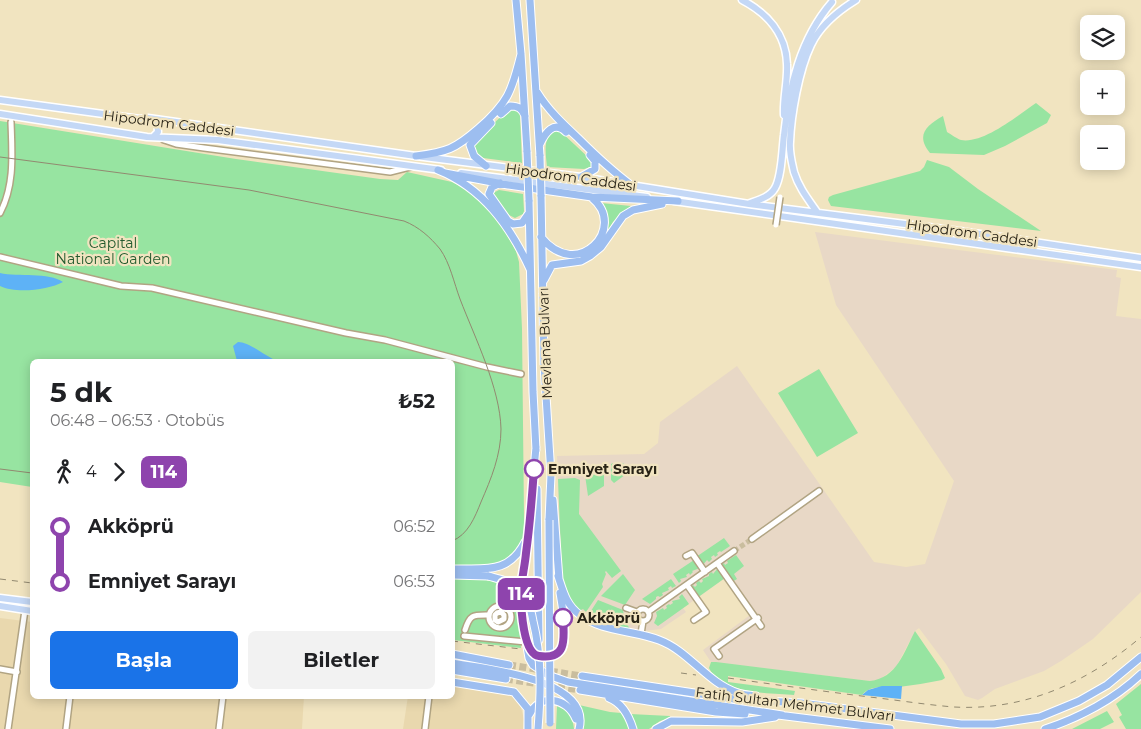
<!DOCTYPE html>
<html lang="tr">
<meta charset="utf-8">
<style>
:root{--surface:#fff;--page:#f2f2f2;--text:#202124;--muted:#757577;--accent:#1a73e8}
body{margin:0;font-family:Montserrat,sans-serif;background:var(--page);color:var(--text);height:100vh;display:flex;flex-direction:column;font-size:19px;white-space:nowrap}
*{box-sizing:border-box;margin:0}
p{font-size:16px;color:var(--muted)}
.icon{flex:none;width:28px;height:28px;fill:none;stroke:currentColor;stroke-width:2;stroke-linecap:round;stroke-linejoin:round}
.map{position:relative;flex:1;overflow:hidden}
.sheet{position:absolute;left:30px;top:359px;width:425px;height:340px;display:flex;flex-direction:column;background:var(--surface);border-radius:8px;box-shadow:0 2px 12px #0003}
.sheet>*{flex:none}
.badge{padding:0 10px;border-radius:8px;font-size:18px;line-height:32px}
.fabs{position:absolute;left:1080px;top:15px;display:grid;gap:10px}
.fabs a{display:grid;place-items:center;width:45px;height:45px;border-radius:8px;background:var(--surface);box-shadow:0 2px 12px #0003;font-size:25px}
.map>.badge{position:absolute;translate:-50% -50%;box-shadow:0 0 0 2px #fff}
.legs{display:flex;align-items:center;gap:8px;height:55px;padding:0 20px;font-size:16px}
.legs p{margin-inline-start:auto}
.head{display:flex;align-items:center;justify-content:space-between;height:85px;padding:0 20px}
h1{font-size:28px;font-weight:700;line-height:38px}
.action{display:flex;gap:10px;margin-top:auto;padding:10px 20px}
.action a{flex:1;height:58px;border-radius:8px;background:var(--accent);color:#fff;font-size:20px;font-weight:700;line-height:58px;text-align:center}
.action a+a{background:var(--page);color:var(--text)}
ul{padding:0 20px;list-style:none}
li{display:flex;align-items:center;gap:18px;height:55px;font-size:19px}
li i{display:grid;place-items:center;width:8px;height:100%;margin:0 6px;background:currentColor}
li i::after{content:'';width:12px;height:12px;margin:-6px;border:4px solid;border-radius:50%;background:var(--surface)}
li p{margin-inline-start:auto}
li:first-child i{background:linear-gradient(#0000 50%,currentColor 0)}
li:last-child i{background:linear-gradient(currentColor 50%,#0000 0)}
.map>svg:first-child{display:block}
</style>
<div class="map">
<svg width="1141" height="729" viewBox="0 0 1141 729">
<rect width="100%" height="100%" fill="#f1e4c0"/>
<path fill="#e8d8c6" d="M815 232 1117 270 1116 277 1121 278 1116 316 1141 319V592L1093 639 1061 661 1044 671 995 689 982 698 978 700 965 696 946 664 919 628 915 631 896 667 879 680 870 681 711 662 703 650 750 615 725 578 683 608 686 612 661 629 644 631 600 623 579 611 561 566 557 456 644 454 658 443 660 422 737 366 874 562 906 567 925 564 954 481 836 305Z"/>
<path fill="#e9d8ae" d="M0 618 32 622V696H304L302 729H0Z
M453 686 511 695 520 704 524 719 523 729H403L408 696H452Z"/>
<path fill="#97e4a1" d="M1036 103 1051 115 1047 123 1005 146 984 155 930 153C915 135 927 125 943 116L947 132C951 134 957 139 961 140 984 144 1018 115 1036 103Z
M509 109H515L520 114 522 163 483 158 476 155 473 144 475 141Z
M0 121 236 159 380 179 398 180 407 172 452 182 476 194 504 230 516 251 519 262 522 329 524 517C524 526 524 537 521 545 509 571 475 565 453 565L452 361H32V487L0 482Z
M559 130 590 159 592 163 591 167 584 169 547 167C546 154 541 133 559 130Z
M927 160 949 167 978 189 1041 231 831 206 828 200 829 197 833 195 920 171 924 167Z
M499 190 523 194 524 211 523 214 515 218 509 215 493 195 495 192Z
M601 203 631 206 613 222 607 232V214Z
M819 369 858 433 817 457 778 393Z
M613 463H623L629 472 614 483 611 480V464Z
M604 474V486L588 496 585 475Z
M575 478 580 480 579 514 621 571 612 578 606 571 605 572 606 574 602 584 603 587 586 612 583 609 579 611C569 601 564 591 562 577L558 479Z
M724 538 730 546 721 552 720 551 717 553 718 555 715 557 714 555 711 557 712 559 709 562 707 560 702 566 696 557Z
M736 555 744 566 734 574 737 579 732 582 720 566 724 563 725 565 728 563 727 561Z
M694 560 700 568 692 571 693 572 690 575 689 573 686 575 687 577 680 579 681 581 679 583 673 574Z
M718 568 725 578 697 598 690 588 693 585 695 587 697 585 696 583 699 581 701 583 703 581 702 579 709 576V574L712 572 713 574Z
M623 574 635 590 625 605 601 596Z
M453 578C474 578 497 579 516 590L521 648 453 640Z
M671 579 676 586 672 588 671 586 668 588 669 590 662 593 663 595 660 597 658 596 656 597V599L650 604 642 599Z
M682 594 689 604 658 626 654 623 657 616 656 612 663 608 664 610 667 608 666 606 669 604 670 605 673 603 672 601 680 599 679 597Z
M598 600 623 610 625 622 631 630 611 626 587 617Z
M915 631 941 669 945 678 942 680C928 683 913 685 899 687 887 688 871 684 862 695L728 676V682L795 691 794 695C770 693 721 694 709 668L711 662H716L870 681C897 678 904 652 915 631Z
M1141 684V729H1126L1119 717 1122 715 1116 704Z
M579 705 610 712 621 713 627 722 629 729H582Z
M557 706C568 710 573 717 574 729H556Z
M1107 711 1114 722 1100 729H1072Z
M630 714 670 716V718L660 721 649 729H636Z"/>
<path fill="#5eb2f6" d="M0 273C18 277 49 272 63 282 48 290 16 294 0 286Z
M238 342C250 342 266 357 278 361H237L233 346Z
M882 686H902L901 699 862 695 868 690Z"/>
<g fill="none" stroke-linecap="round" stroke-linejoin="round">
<path stroke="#c9bd9e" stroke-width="5" stroke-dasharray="5 2.5" stroke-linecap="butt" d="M734 551 752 539"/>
<path stroke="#c9bd9e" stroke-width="7" stroke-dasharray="7 3.5" stroke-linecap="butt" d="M509 665 582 676
M506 679 580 690"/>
<g stroke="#b1a483" stroke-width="8">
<path id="minor" d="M164 140 176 144 204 148 390 172 410 167
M0 213C15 185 12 153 11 122
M0 257 121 286 152 288 346 333 385 340 487 367 521 374
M752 539 819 491
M686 556 692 553 705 572
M717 563 761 626
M687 585 706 612 694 620
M489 617a11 11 0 1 1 22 0a11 11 0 1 1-22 0Z
M626 608 637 612
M637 615a6 6 0 1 1 12 0a6 6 0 1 1-12 0Z
M501 612 497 613 495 615V620L498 622 504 619V615L501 612 503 607
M648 612 734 551
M465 630C470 614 473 615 489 615
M641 634 643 621
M464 636 526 642
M719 656 714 649 758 618
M0 669 17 672
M8 729 25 610
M66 729 70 696
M219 729 223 696
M425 729 429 696"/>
</g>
<g stroke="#fff" stroke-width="9">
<path id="major" d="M742 0C767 13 786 34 787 64 788 81 783 98 784 115
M0 100 140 119 148 118 416 156 581 177 749 204 960 231 1141 258
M0 114 147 137 218 140 441 170
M154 136 158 132 157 120
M461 173 647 197
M674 201 1141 267
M750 203C759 200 770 197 775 188 782 176 782 150 784 135 789 87 800 39 832 2
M817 212C808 199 799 188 794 172 792 163 789 152 790 142 791 115 799 70 811 45 820 26 838 11 856 0
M0 598 32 602
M0 606 32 611"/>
</g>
<g stroke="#fff" stroke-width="9">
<path id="highway" d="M516 0 521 54 527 152
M530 0 540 156
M537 92C548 110 563 124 578 138 595 155 612 171 631 185
M501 114 510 106C518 106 522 108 525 116
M540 144C545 133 554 120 566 132
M416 156C447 152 455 149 478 129 508 103 512 91 521 54
M486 166 474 156 470 145 491 123
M438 170C483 188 510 226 530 269
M445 173 508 185 592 197 678 201
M581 177 595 169V161L590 155
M500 183 492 187 489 194 508 221 513 224 522 223 529 213
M541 195 544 364 551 475 549 520
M529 200 533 392 536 450
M541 237C578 283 628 227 592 198
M544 280 552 265 581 261 590 256 601 247 623 216 633 210 662 204
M536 447 528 537 521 593 524 630 529 658 533 665 548 675 568 682 782 715
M537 489 539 640
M553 500 559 579
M452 569C485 568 508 575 525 542
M452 575 488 576
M558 576C563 591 566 605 580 615 602 632 633 630 659 640 689 651 707 683 738 693 744 695 750 695 756 696
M529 648 535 656C542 657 555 658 561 651 569 642 562 605 560 593
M452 654 509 665
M452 663C484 669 592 678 579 729
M452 670 506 679
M582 676 734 699 801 703 961 724H994L1040 717 1079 701 1107 685 1141 657
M452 682 514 692 528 709V729
M580 690 716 712 745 714
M609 698C622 703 629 716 633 729
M529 715C540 693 567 697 576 719
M778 715 890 729
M656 729 671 721 742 722 775 717
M1045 729C1079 718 1115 699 1141 674"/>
</g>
<use href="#minor" stroke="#fff" stroke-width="5"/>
<use href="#major" stroke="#c4d8f6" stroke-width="6"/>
<use href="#highway" stroke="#9dbef0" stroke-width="7"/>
<path stroke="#928970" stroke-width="1" d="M0 157 249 190 404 221C419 227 430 237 440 249 450 263 454 283 460 299 475 338 500 388 501 429 501 455 491 479 481 502 475 517 468 535 452 541
M0 469 32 473"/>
<path stroke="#928970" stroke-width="1" stroke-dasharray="6 6" stroke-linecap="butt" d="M0 579 32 583
M452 641 521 649
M681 673 696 675
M728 678C778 685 828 692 878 698 903 701 929 705 954 707 1025 711 1088 682 1141 637"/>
<g stroke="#b1a483" stroke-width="8" stroke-linecap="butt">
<path id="minor-bridge" d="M776 225 780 197"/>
</g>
<g stroke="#fff" stroke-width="9" stroke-linecap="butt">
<path id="highway-bridge" d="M527 152 529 200
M540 156 541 195
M549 520 550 723
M488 576C499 579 511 581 520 589 528 597 531 610 533 621 542 658 541 691 538 729"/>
</g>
<use href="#minor-bridge" stroke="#fff" stroke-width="5"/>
<use href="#highway-bridge" stroke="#9dbef0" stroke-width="7"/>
</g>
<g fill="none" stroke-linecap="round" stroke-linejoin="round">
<g stroke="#fff" stroke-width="11">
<path id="line-1" d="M534 469C532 497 530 525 526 553 525 566 521 580 521 594 521 608 523 654 539 656 568 660 564 638 563 618"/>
</g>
<use href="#line-1" stroke="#8e44ad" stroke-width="8"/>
</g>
<g fill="#fff" stroke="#8e44ad" stroke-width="2.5">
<circle cx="534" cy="469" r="9"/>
<circle cx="563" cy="618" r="9"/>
</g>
<g text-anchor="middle" stroke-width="4.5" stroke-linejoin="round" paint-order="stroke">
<g font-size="14" fill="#282316" stroke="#f1e4c0">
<text transform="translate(169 123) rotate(7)" y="5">Hipodrom Caddesi</text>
<text transform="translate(571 177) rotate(8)" y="5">Hipodrom Caddesi</text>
<text transform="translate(972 233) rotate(8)" y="5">Hipodrom Caddesi</text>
<text transform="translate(545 343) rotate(-92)" y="5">Mevlana Bulvarı</text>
<text transform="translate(795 704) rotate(7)" y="5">Fatih Sultan Mehmet Bulvarı</text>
</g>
<g font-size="14" fill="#225a2d" stroke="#f1e4c0">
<text x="113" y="248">Capital<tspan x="113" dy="16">National Garden</tspan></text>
</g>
<g font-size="14" font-weight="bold" fill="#282316" stroke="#f1e4c0" text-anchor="start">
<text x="548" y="474">Emniyet Sarayı</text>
<text x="577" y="623">Akköprü</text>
</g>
</g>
</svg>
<div class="fabs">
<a><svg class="icon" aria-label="layers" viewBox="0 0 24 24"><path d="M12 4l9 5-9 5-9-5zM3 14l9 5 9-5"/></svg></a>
<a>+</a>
<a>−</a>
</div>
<b class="badge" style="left:521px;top:594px;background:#8e44ad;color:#fff">114</b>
<section class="sheet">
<div class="head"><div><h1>5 dk</h1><p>06:48 – 06:53 · Otobüs</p></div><b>₺52</b></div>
<div class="legs"><svg class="icon" aria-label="walk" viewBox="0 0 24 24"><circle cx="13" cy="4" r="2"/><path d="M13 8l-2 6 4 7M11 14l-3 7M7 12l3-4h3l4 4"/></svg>4<svg class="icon" aria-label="forward" viewBox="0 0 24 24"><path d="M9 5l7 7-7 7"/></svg><b class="badge" style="background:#8e44ad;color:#fff">114</b></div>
<ul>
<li><i style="color:#8e44ad"></i><b>Akköprü</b><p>06:52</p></li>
<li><i style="color:#8e44ad"></i><b>Emniyet Sarayı</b><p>06:53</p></li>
</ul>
<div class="action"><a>Başla</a><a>Biletler</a></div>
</section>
</div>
